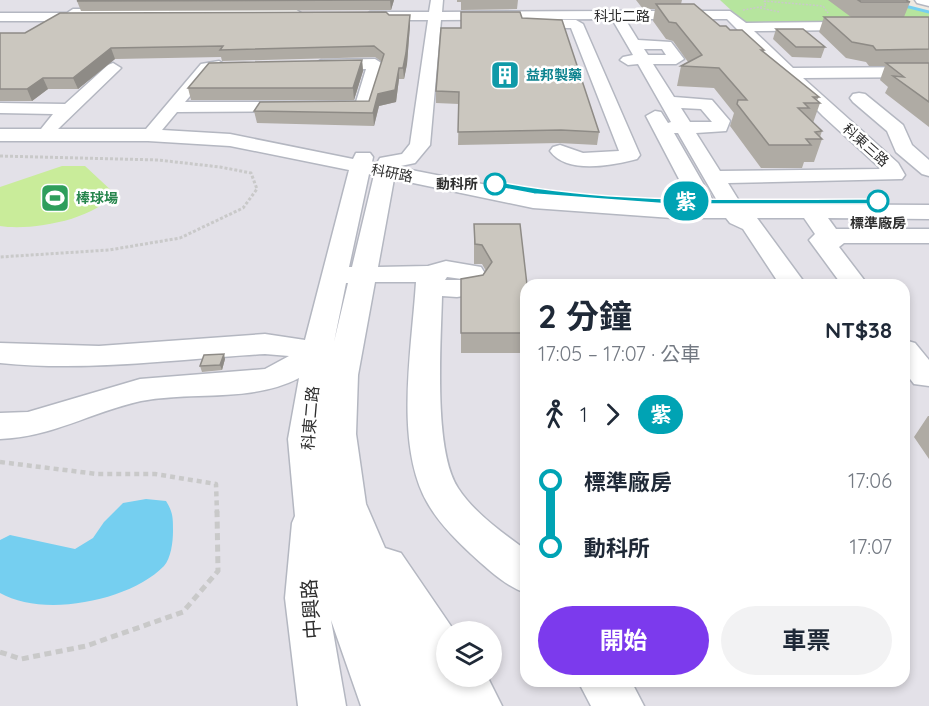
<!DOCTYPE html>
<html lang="zh-TW">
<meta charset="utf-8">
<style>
:root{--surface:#fff;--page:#f2f2f3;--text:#1f2937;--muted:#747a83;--accent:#7c3aed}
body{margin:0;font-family:Quicksand,"Noto Sans TC",sans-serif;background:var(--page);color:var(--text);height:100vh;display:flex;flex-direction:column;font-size:22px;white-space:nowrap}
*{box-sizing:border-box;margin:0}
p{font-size:20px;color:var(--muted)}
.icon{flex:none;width:33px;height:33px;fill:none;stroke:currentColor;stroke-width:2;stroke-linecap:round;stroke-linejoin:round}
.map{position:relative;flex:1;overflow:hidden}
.details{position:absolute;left:520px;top:279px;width:390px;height:408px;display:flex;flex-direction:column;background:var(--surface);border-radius:18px;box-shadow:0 3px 9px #0003}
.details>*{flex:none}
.badge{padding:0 12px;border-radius:20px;font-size:21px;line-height:39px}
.controls{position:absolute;left:436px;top:621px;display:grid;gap:12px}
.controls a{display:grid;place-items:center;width:66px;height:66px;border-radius:50%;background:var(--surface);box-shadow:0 3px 9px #0003;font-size:30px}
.map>.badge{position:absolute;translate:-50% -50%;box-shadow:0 0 0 3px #fff}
.legs{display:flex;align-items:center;gap:9px;height:66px;padding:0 18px;font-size:20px}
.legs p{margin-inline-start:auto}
.overview{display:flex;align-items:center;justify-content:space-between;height:102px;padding:0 18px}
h1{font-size:33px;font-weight:700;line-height:45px}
.action{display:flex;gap:12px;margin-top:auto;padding:12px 18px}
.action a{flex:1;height:69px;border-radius:36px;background:var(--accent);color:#fff;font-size:24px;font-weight:700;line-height:69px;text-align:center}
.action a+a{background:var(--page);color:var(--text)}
ul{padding:0 18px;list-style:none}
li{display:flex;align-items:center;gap:21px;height:66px;font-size:22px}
li i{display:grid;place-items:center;width:9px;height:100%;margin:0 8px;background:currentColor}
li i::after{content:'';width:15px;height:15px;margin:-8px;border:4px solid;border-radius:50%;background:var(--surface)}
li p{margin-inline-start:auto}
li:first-child i{background:linear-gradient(#0000 50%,currentColor 0)}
li:last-child i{background:linear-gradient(currentColor 50%,#0000 0)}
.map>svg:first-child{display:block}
</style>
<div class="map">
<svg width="929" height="706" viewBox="0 0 929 706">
<rect width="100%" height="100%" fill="#efe9e1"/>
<path fill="#e3e1e8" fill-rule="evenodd" d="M0 0H883L929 11V706H0ZM526 285H904V681H526ZM447 632H492V676H447Z"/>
<path fill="#b6e59e" d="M720 0H877L929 13V24L745 23Z"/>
<path fill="#c9ec9a" d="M62 166H85L114 193C95 220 31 231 0 226V187Z"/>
<path fill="#75cff0" d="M146 499 166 501C173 512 173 518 173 531 173 542 171 558 164 566 130 601 43 618 0 593V540L10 535 75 549 93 538 104 522 123 503Z"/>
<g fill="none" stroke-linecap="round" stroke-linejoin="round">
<path stroke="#75cff0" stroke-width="3" d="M901 5 929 12"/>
<g stroke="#b4b7c1" stroke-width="3">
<path id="minor" d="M431 0H443L442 12 610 11 615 9 620 11H730L746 23 929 21V29L754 31 793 68 929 67V77L803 78 898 163 905 175 902 179 728 183 741 204 929 205V219L828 218 836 229H929V243H844L839 247 868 285H842L809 240 815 234 804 218H757L804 282 803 285H777L778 282 743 229 730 223 726 218H672L533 208 394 179 378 267 428 266 446 261 481 267 489 280 481 293 457 297 442 296C441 342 433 450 458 488 474 513 503 533 526 550V593C505 586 488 569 471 554 455 539 438 522 427 502 394 443 412 348 416 282H375L358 375 356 434 366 504 385 548 401 553 455 632H447V676H487L502 706H361L331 620 346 706H298L285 598 292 523 295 516 288 439 299 378C251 403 193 391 141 401 91 412 53 437 0 439V413L28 412 140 379 265 369 289 356 265 354C176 359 89 372 0 363V343L99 346 265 334 305 340 349 170 230 146 148 141H0V129H41L53 114 0 113V103L65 104 108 65 113 63 121 68 118 71 58 129H146L201 64 219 61 227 66 224 69 211 71 185 102H356L366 69 321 70 313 65 321 60 375 59 383 64 369 111 177 112 162 130 230 134 353 159 356 153H370L373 157 372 162 377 163 380 158 402 154 410 144 428 20H370L364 16 370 12H429ZM612 19 633 55 623 57 620 60 628 65 638 64 671 122 668 123 661 112 655 111 646 116 692 204 533 194 396 167 415 163 430 145 441 20ZM625 19H727L823 116 881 169 720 171 696 133 726 131 730 121 712 100 674 97 653 64H676L684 59 671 42 638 40ZM644 49H662L666 55H648ZM681 108 701 109 712 122H690ZM674 133H678L719 204H715ZM369 174 374 175 352 267H349ZM447 277 462 279 463 280H445ZM346 283H348L334 342Z
M915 0H929V6L917 3Z
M73 9H295L301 13 295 17H100L94 21H0V13H67Z
M576 20 583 24 640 155 637 159C614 165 567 175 550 151L553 147 560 145 583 153 619 151 571 28H549L542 24 549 20Z
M859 93 865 94 903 125 912 145 929 160V176L922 174 896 152 887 131 853 102 850 98 853 94Z
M904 340 915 343 929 360V386L914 384 904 371Z
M578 681H631L644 706H591Z"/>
</g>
<path stroke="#c9c9c9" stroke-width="1.5" stroke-dasharray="2 1.5" stroke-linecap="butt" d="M764 1 823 6 828 13
M760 8 780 12
M743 10 766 6 764 1"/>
<path stroke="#c9c9c9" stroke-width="3" stroke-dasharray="3 2" stroke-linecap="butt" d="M0 156 158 160 220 167 251 173 257 189 243 208 180 238 109 250 0 257"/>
<path stroke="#c9c9c9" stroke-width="4.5" stroke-dasharray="5 4" stroke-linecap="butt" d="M0 462 97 474H155L216 484 217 513"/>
<path stroke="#c9c9c9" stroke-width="5" stroke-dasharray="7 4.5" stroke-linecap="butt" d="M0 652 21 659 86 646 183 612 218 571 217 511"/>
<use href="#minor" fill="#fff" fill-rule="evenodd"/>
</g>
<path fill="#afaba4" d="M394 0 391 10 81 11 77 1Z
M457 0H518L517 9 461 10V2H457Z
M636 0H682L681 4 720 26 730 30 764 50 763 52 819 97 817 100 820 103 813 123 822 131 820 137 822 139 814 162H804L802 168H761L730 126 734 113 714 88 677 86 681 66 688 62 673 41 666 39 653 21 655 9H643Z
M828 0H906L910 2 904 17H929V127L885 93 888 87 880 80 885 66H869L866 62 846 58 819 32 824 17H851Z
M389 15H410V25L407 64 404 79H399L396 102 379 106 374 126 257 123 254 111 369 101 382 62 375 57 222 61 221 57 115 59 78 89H48L32 101H0V33H25Z
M522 18 599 132 597 145 559 143 458 145 459 104 436 103V91L461 28Z
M776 29 825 47 821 58 792 57 773 39Z
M362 60 363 71 354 100H191L188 88Z
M474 224 526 285V353H461V279L483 275 486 271 482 264H474Z
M225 359 222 370 202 372 200 366Z
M928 416H929V459L914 437Z"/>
<path fill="#8e8b86" d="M390 0H394L391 10Z
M410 15V25L407 64 404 79 403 68Z
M111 48 115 59 78 89 73 78Z
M362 60 363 71 354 100 353 88Z
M399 68V79L396 102 379 106 374 126 373 113 378 94Z
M43 78 48 89 32 101 27 89Z
M224 354 225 359 222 370 220 365Z"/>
<path fill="#cbc7bf" stroke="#8e8b86" stroke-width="1.5" d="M79 0H390L77 1Z
M858 0H906L910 2H861Z
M656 4H694L720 26H726L730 30H742L764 50H761L819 97H813L820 103H804L809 108H798L822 131 815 132 822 139H806L811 145H769L737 104 738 100H747L719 68 681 66 702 55 676 23 669 22Z
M386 12 389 15H410L406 53 403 68H399L395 90 378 94 373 113 254 111 260 102 369 101 384 54 374 46 220 50 223 46 111 48 73 78H43L27 89H0V33H25L60 13Z
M461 12H520L522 18 562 20 599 132 561 130 458 132 459 92 436 91 441 28H461Z
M824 17H929V49L876 50 873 46 852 42Z
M776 29H803L825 47H796Z
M362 60 353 88H188L209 63Z
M886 63H929V102L893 76 904 77Z
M474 224H520L527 285 526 333H461V279L483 275 492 262 482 245 475 244Z
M224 354 220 365 200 366 204 355Z"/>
<path fill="#00a3b4" stroke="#fff" stroke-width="1.5" d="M495 181C620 206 752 198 878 199L883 201 878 204H668L534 194 492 186Z"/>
<defs>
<g id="building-square" transform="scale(1.5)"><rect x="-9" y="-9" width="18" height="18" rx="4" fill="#0f9aa8" stroke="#fff"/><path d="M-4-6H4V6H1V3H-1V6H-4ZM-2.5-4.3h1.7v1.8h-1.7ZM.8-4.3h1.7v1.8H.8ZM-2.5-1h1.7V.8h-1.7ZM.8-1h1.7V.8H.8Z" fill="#fff"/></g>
<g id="stadium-square" transform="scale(1.5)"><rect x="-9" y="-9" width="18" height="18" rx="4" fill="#2e9e5b" stroke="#fff"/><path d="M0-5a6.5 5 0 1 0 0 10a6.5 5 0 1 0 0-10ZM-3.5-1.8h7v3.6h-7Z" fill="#fff"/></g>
</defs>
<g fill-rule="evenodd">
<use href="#building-square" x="505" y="75"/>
<use href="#stadium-square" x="55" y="198"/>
</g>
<g fill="#fff" stroke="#00a3b4" stroke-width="3">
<circle cx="495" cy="184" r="10"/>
<circle cx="878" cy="201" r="10"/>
</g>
<g text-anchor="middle" stroke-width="5" stroke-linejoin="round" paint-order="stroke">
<g font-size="14" fill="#2e2e2e" stroke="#fff">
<text x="622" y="21">科北二路</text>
<text transform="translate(866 145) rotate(42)" y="5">科東三路</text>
<text transform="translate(392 173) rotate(11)" y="5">科研路</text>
</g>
<g font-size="14" font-weight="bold" fill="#0d838f" stroke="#fff" text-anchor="start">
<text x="526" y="80">益邦製藥</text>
</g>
<g font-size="14" font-weight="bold" fill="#2e2e2e" stroke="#fff" text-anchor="end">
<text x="478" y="189">動科所</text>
<text x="878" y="228" text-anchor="middle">標準廠房</text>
</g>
<g font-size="14" font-weight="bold" fill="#27864d" stroke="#fff" text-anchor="start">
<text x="76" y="203">棒球場</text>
</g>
<g font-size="16" fill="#2e2e2e" stroke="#fff">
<text transform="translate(310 418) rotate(-85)" y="6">科東二路</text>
</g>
<g font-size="20" fill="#2e2e2e" stroke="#fff">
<text transform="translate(311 609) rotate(-94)" y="7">中興路</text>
</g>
</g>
</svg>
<div class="controls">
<a><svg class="icon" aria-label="layers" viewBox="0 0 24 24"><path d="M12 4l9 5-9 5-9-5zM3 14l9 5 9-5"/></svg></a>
</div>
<b class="badge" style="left:686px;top:201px;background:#00a3b4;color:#fff">紫</b>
<section class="details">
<div class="overview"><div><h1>2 分鐘</h1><p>17:05 – 17:07 · 公車</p></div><b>NT$38</b></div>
<div class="legs"><svg class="icon" aria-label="walk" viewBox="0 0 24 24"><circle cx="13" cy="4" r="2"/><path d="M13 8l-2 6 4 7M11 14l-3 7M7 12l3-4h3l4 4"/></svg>1<svg class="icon" aria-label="forward" viewBox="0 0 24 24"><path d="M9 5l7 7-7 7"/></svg><b class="badge" style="background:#00a3b4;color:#fff">紫</b></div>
<ul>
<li><i style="color:#00a3b4"></i><b>標準廠房</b><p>17:06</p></li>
<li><i style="color:#00a3b4"></i><b>動科所</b><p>17:07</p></li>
</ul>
<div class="action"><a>開始</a><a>車票</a></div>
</section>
</div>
